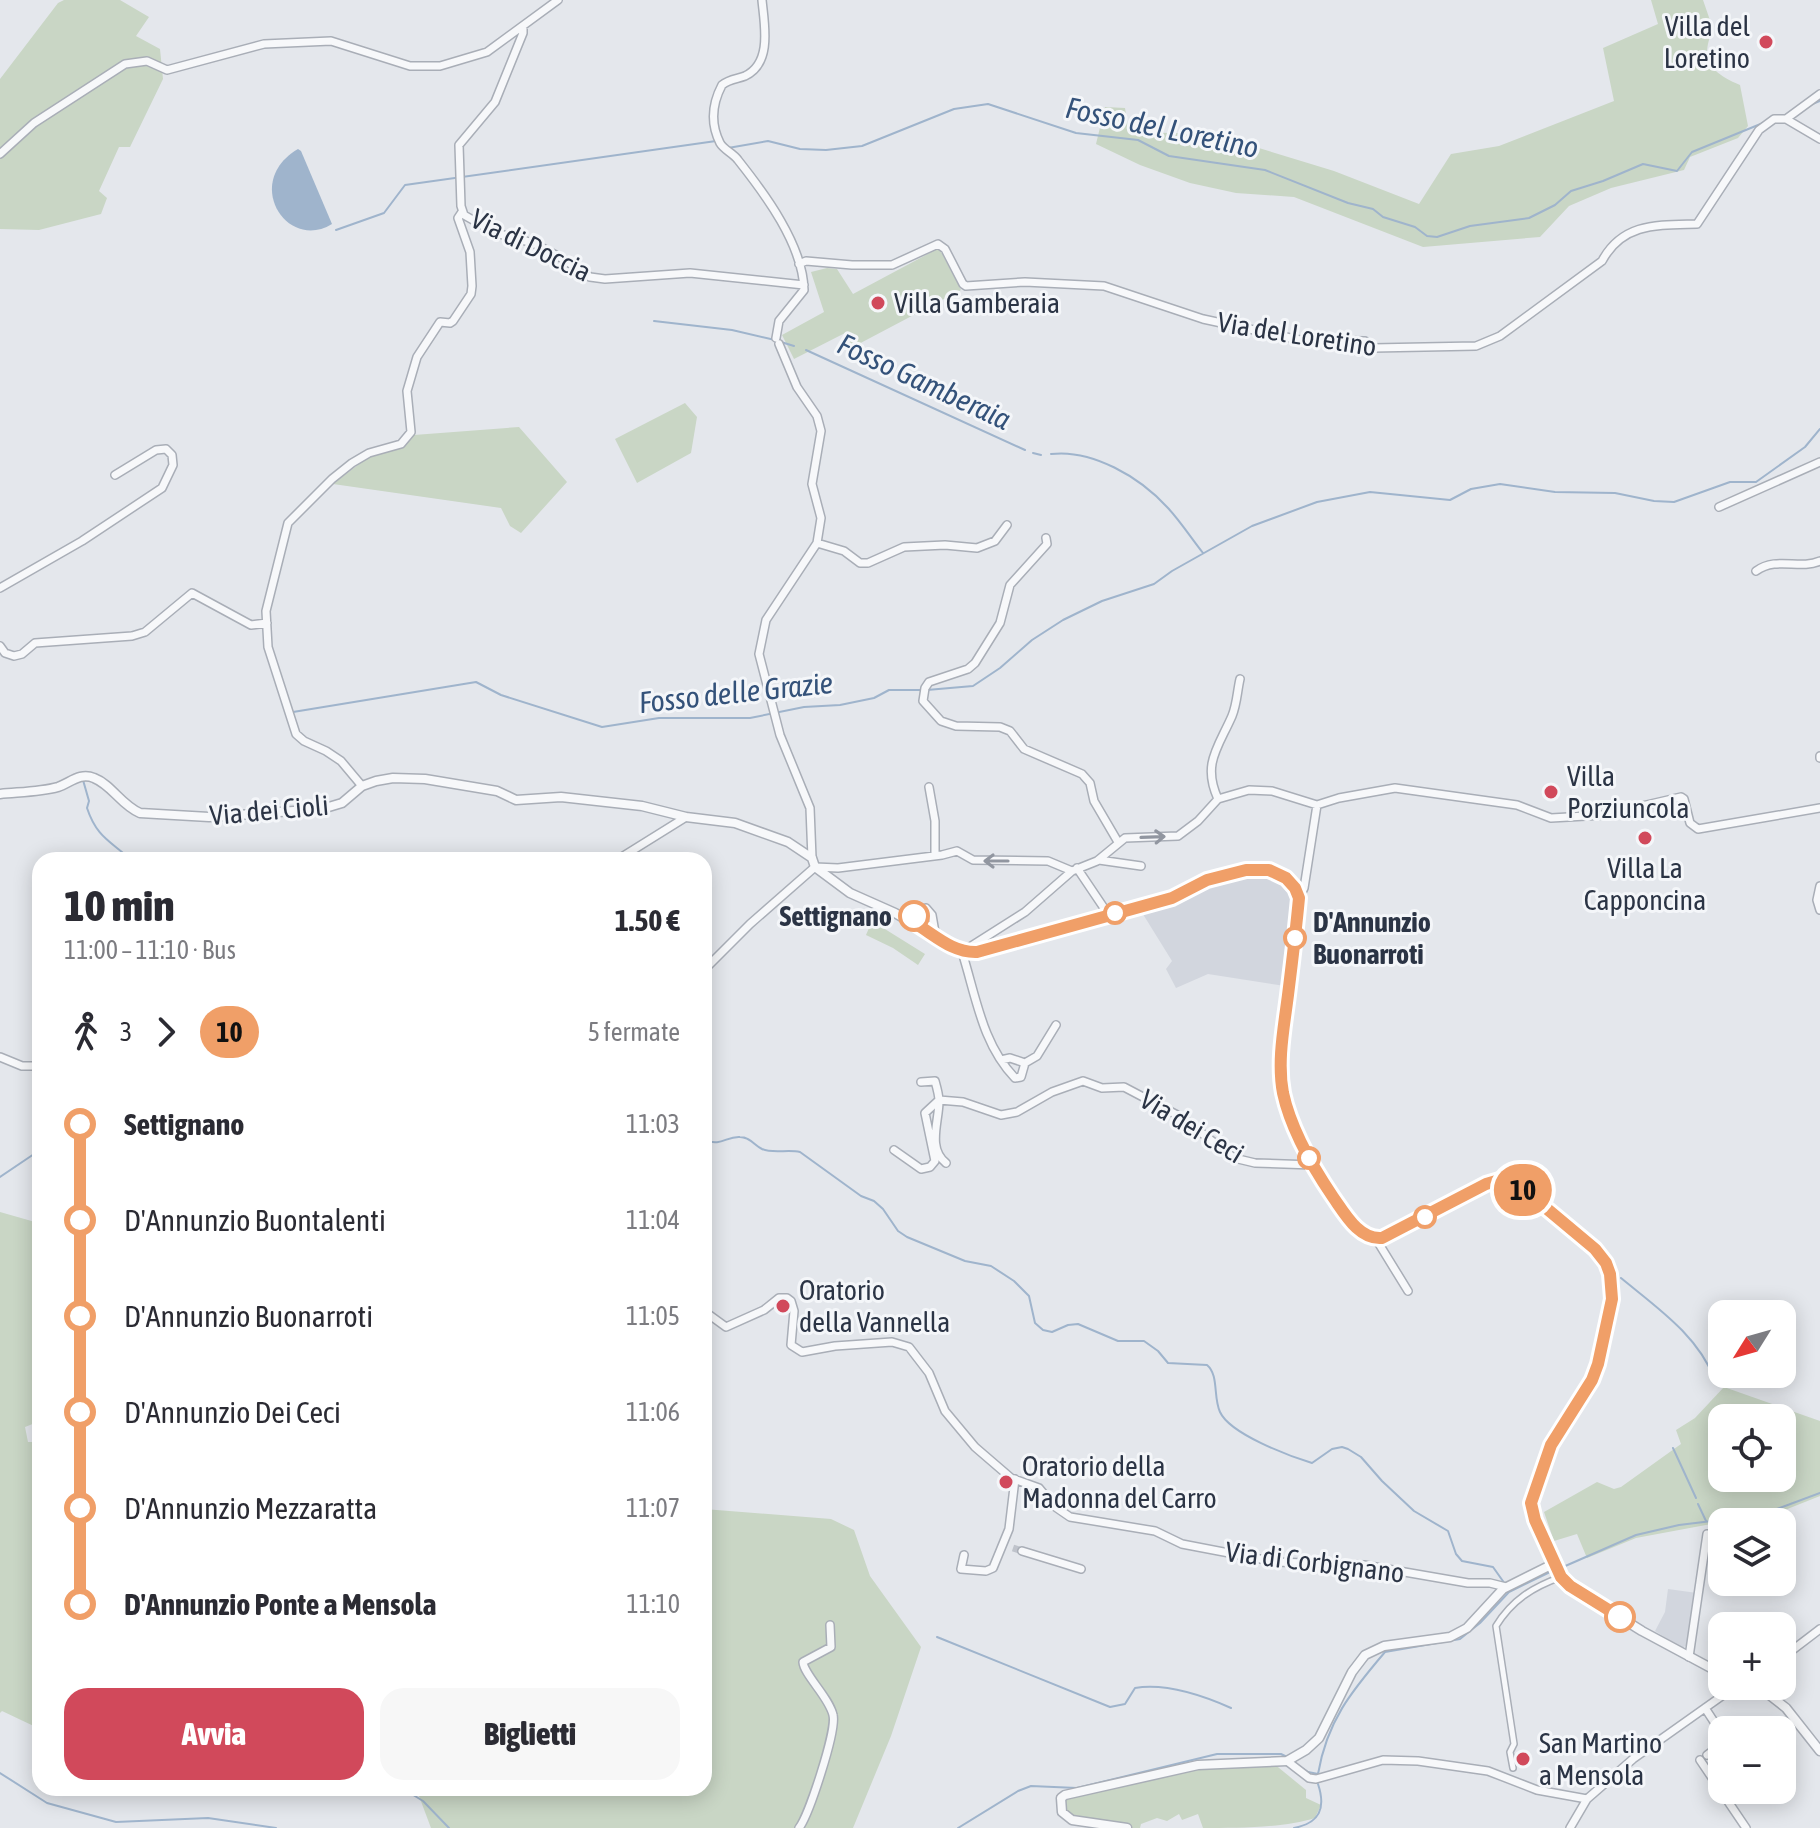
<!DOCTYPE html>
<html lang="it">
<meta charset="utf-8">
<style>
:root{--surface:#fff;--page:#f7f7f7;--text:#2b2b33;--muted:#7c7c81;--accent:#d1495b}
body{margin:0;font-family:"Asap Condensed",sans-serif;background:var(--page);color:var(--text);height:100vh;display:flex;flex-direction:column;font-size:30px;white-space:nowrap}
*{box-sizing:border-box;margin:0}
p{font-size:26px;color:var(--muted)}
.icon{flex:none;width:44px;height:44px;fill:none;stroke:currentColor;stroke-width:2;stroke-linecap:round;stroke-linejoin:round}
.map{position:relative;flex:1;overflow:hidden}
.sheet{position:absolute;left:32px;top:852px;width:680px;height:944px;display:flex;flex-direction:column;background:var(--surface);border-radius:24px;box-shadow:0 4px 20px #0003}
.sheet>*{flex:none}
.badge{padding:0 16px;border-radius:26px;font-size:28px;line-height:52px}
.needle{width:52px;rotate:233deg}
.controls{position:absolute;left:1708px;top:1300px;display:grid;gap:16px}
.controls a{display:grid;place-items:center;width:88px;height:88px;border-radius:16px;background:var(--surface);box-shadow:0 4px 20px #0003;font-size:40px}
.map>.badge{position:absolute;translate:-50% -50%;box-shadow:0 0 0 4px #fff}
.legs{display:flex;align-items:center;gap:12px;height:88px;padding:0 32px;font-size:26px}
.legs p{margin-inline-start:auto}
.headline{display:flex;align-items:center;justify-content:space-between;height:136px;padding:0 32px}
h1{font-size:44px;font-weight:800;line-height:60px}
.button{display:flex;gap:16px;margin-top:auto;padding:16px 32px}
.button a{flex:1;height:92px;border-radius:24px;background:var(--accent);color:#fff;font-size:32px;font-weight:800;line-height:92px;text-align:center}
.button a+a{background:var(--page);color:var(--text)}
ul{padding:0 32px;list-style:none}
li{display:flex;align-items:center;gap:28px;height:96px;font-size:30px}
li i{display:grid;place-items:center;width:12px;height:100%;margin:0 10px;background:currentColor}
li i::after{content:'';width:20px;height:20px;margin:-10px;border:6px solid;border-radius:50%;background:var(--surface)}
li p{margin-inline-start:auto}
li:first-child i{background:linear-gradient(#0000 50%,currentColor 0)}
li:last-child i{background:linear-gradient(currentColor 50%,#0000 0)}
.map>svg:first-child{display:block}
</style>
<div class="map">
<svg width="1820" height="1828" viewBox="0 0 1820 1828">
<rect width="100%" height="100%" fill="#e4e7ec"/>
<path fill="#d2d6de" d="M1249 874H1269L1281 879 1294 897 1285 986 1208 974 1176 988 1166 969 1172 961 1141 911 1171 903 1215 879Z
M1668 1589 1697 1593 1689 1644 1682 1648 1655 1631 1665 1612Z"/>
<path fill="#c9d6c5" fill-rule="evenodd" d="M64 0H120L149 17 136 36 160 49 163 79 130 147H119L99 191 107 198 101 214 39 230 0 229V79L58 3Z
M1651 0H1703L1713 29C1699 61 1711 72 1740 85L1748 126 1738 138 1690 157 1684 170 1611 188 1569 206 1540 237 1423 247 1294 197 1236 193 1190 183 1140 165 1096 144 1105 107 1125 108 1129 132 1213 134 1334 171 1419 204 1451 154 1499 146 1614 101 1603 48 1658 24Z
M939 248 961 290 853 347 845 333 794 359 782 335 824 312 811 272 827 268 837 269 853 294Z
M685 403 697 417 691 453 637 483 615 439Z
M519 427 567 482 521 533 510 526 501 508 333 484 367 458 403 446 414 435Z
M872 921 925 954 918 965 893 948 866 935Z
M0 1212 35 1222 33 1249 40 1255V1421L25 1427 28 1442H40V1729L2 1711 0 1713Z
M1724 1387 1820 1421V1496L1762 1519 1722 1522 1636 1538 1587 1558 1577 1534 1554 1541 1544 1512 1597 1482 1614 1489 1621 1487 1681 1444 1676 1430 1695 1418ZM1722 1418H1782V1478H1722Z
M704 1509 831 1519 854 1530 870 1576 921 1647 891 1736 853 1828H431L419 1796 421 1788H704Z
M1273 1763 1306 1790V1798L1321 1805 1315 1818C1284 1828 1237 1828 1203 1828L1198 1814 1182 1820 1179 1814 1167 1821 1157 1818 1141 1824 1140 1828H1131L1070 1816 1064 1811 1065 1798 1201 1767Z"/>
<path fill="#9fb4cc" d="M298 149 301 151 332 224C287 252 242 182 298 149Z"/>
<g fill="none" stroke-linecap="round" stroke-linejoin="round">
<path stroke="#9fb4cc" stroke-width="2" d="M1810 105 1820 101
M728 148 768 141 800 149 826 150 862 146 954 109 988 104 1076 133 1138 140 1169 156 1265 170 1348 203 1373 209 1383 217 1415 227 1427 236 1437 237 1470 226 1529 218 1555 205 1571 191 1603 181 1643 164 1677 171 1692 152 1763 123
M336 230 384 213 405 185 716 141
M654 321 732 330 775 340
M781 342 794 346
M806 350 1025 450
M1033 453 1041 455
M1051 454C1092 449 1140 477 1168 508 1181 522 1191 538 1203 553
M927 690 973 686 1000 668 1032 640 1063 620 1102 601 1154 584 1172 571 1252 526 1317 502 1370 492 1450 500 1471 489 1500 484 1555 492 1615 493 1654 501 1674 502 1730 482H1756L1805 447 1820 429
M293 712 476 682 501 695 602 727 659 718H750L804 707 840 705 874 698 889 690H921
M83 780 89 801 87 808C97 838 111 841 131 860
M704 1140C722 1147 726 1136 740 1137 750 1137 754 1145 762 1149 773 1154 788 1149 800 1152L861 1196 874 1201 883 1209 898 1231 907 1237 965 1261 991 1266 1014 1281 1029 1296 1035 1323 1043 1330 1052 1332 1068 1325 1078 1324 1118 1341H1144L1158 1351 1168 1363 1207 1365C1219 1375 1213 1397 1220 1412 1230 1434 1289 1456 1312 1463L1332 1449 1342 1447 1348 1449 1361 1457 1382 1481 1414 1511 1448 1531 1456 1554 1462 1561 1493 1567 1505 1584
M0 1177 40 1150
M1621 1278C1656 1307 1698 1335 1715 1380
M1673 1448 1696 1498
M1698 1504 1706 1521
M1563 1567 1636 1535 1679 1525 1761 1515 1820 1493
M937 1637 1110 1707 1125 1704 1135 1688C1165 1683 1204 1696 1231 1708
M1296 1764 1308 1772 1318 1774C1327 1721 1351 1692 1385 1652L1460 1639 1480 1623 1509 1592 1550 1572
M0 1773 47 1803 116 1822 208 1818 276 1828
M402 1788 423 1801 449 1828
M958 1828 1018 1791 1031 1786 1077 1788 1217 1754H1281L1287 1757
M1294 1828C1320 1823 1326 1808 1318 1784"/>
<path stroke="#bfc3cb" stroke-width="7" stroke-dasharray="7 3.5" stroke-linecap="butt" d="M1013 1548 1022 1551"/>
<g stroke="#a9aeb7" stroke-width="8">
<path id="pedestrian" d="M1513 1768 1510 1752 1514 1744 1496 1626C1512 1600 1533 1587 1561 1577"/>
</g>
<g stroke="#a9aeb7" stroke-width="10">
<path id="minor" d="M762 0C764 23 773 63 745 76 737 79 729 79 722 85 712 104 710 123 720 143 724 150 733 153 738 160 765 194 803 245 804 290L779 321 776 338
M523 26V33L495 102 459 145 461 206 464 215 496 233 533 243 565 260 590 277 605 279 690 273 804 285
M1786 119 1820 139
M0 154 34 123 125 64 147 61 167 70 264 44 331 41 410 66H440L487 52 558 0
M799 264 806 261 852 265H892L938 244 945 249 963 284 966 286 1025 282 1104 286 1203 319 1300 340 1365 341 1373 348 1476 346 1500 336 1602 261C1623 222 1659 225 1697 224L1759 130 1774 119H1786L1820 94
M779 344 797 387 817 416 821 431 812 484 821 518 817 543 766 620 759 654 780 735 810 808 812 858
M1719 507 1820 462
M1046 538 1047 544 1010 585 1000 623 975 663 968 669 929 682 925 688 923 701 941 721 956 726 1000 727 1010 731 1024 749 1082 774 1090 783 1094 801 1118 842
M817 543 844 551 860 563H868L904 547 945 545 977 548 995 541 1007 525
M1756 571C1777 556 1799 570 1820 561
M0 588 82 541 162 488 173 465 172 455 166 449 156 450 115 475
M0 646 5 653 14 656 22 654 35 643 132 636 145 632 192 593 251 625 267 623
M1820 756V758
M362 786 341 761 326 751 304 741 296 734 268 647 266 611 288 523 332 479 352 463 369 453 401 444 411 432 407 391 417 357 440 322 450 323 453 321 471 294 472 286 470 252 458 218 462 212
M929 787 935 821V854
M1218 799C1202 764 1218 748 1232 716 1237 704 1237 692 1240 679
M617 860 686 817
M1099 860 1141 866
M1077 868 1108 914
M1820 886 1817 900 1820 910
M1299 898 1304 888 1317 805
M911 921 916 911 926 908 932 915 936 938
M704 970 750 924 815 867 838 868 942 855 957 851 973 860 1048 861 1072 871
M1056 1025 1037 1056 1025 1063 1021 1077 1015 1078C982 1044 976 996 962 952L1025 912 1072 871 1097 861 1125 838 1178 836 1198 821 1218 799 1249 790 1272 791 1317 805 1339 798 1395 788 1517 805 1551 818 1603 815 1681 797 1684 799 1690 823 1698 829 1820 808
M0 1057 22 1066H40
M1001 1060 1010 1058 1025 1063
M921 1082 935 1081C937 1088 939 1095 939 1101 939 1122 927 1148 946 1163
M939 1100 963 1102 1001 1115 1017 1112 1052 1092 1083 1081 1102 1088 1124 1087 1181 1117 1234 1158 1255 1163 1313 1165
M894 1150 921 1169 930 1167 935 1161 925 1113 939 1100
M1376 1239 1408 1291
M704 1311 726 1327 764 1310 779 1298H787L791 1301 794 1311 791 1345 802 1352 835 1346 892 1342 909 1347 929 1373 945 1411 975 1447 1011 1478 1039 1488 1054 1506 1070 1517 1155 1531 1182 1544 1276 1562 1364 1565 1468 1583H1490L1506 1587
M1022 1551 1081 1569
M964 1555 961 1569 986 1571 993 1568 1009 1529 1015 1479
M1689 1657 1707 1534
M1782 1658 1820 1629
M1705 1708 1722 1734
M1707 1755 1722 1744
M1700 1760 1746 1828
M1287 1761 1309 1778 1316 1779 1383 1760 1418 1761 1488 1771 1537 1790 1587 1799
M799 1828C809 1815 837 1730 833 1715 829 1697 804 1675 803 1662L831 1647 830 1625
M1570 1828 1587 1799 1633 1759 1736 1686"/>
</g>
<g stroke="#a9aeb7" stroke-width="11">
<path id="tertiary" d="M0 794C19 792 40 792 58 787 70 783 80 772 94 778 112 785 121 805 140 813L209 817 322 809 342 803 362 786 376 781 393 778 425 779 497 791 516 800 561 797 642 806 686 817 735 823 788 842 812 858 815 867 850 893 895 913 962 952 988 950 1172 898 1207 880 1246 870H1269L1286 878 1295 888 1299 898 1281 1050 1283 1091 1288 1113 1314 1168 1353 1224 1376 1239 1389 1236 1486 1184 1508 1179 1601 1256 1610 1274 1612 1299 1598 1364 1592 1380 1551 1445 1531 1503 1535 1520 1555 1563 1561 1577 1570 1586 1642 1631 1722 1674
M1758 1686 1786 1708 1820 1751
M1127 1828 1072 1820 1062 1812 1061 1798 1065 1795 1198 1765 1287 1761 1306 1750 1319 1738 1352 1672 1365 1655 1384 1646 1450 1637 1467 1628 1503 1589 1555 1563"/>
</g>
<use href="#pedestrian" stroke="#f7f8fa" stroke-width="5"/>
<use href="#minor" stroke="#f7f8fa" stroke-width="7"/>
<use href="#tertiary" stroke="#f7f8fa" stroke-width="8"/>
</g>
<defs><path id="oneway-shaft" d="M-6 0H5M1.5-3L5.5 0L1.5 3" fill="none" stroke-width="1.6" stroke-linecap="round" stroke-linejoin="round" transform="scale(2)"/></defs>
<g stroke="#9196a0">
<use href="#oneway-shaft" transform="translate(1153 837) rotate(-2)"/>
<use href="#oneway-shaft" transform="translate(996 861) rotate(180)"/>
</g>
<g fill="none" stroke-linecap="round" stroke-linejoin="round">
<g stroke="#fff" stroke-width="18">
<path id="line-1" d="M914 916 911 921C933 933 951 953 977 952L1172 898 1207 880 1246 870H1269L1286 878 1295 888 1299 898C1296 930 1292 963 1288 995 1284 1027 1277 1061 1283 1093 1291 1130 1312 1166 1333 1197 1345 1214 1359 1240 1382 1238L1486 1184 1503 1179 1516 1183 1595 1249 1606 1263 1610 1274 1612 1299 1598 1364 1592 1380 1551 1445 1531 1503 1535 1520 1561 1577 1570 1586 1620 1617"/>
</g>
<use href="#line-1" stroke="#f09f68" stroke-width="12"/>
</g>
<g fill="#d1495b" stroke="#f4f6f9" stroke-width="3">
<circle cx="1766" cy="42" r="8"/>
<circle cx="878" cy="303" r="8"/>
<circle cx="1551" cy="792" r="8"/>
<circle cx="1645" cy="838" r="8"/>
<circle cx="783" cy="1306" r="8"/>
<circle cx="1006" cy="1482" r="8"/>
<circle cx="1523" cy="1759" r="8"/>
</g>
<g fill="#fff" stroke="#f09f68" stroke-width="4">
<circle cx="1115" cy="913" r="10"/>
<circle cx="914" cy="916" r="14"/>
<circle cx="1295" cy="938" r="10"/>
<circle cx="1309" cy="1158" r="10"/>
<circle cx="1425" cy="1217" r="10"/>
<circle cx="1620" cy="1617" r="14"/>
</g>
<g text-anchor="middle" stroke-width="6" stroke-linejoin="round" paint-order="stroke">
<g font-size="28" fill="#2b3445" stroke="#f4f6f9" text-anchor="start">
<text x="1750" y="36" text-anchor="end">Villa del<tspan x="1750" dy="32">Loretino</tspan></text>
<text x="894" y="313">Villa Gamberaia</text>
<text x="1567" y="786">Villa<tspan x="1567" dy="32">Porziuncola</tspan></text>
<text x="1645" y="878" text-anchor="middle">Villa La<tspan x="1645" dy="32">Capponcina</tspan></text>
<text x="799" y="1300">Oratorio<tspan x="799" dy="32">della Vannella</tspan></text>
<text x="1022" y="1476">Oratorio della<tspan x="1022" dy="32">Madonna del Carro</tspan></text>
<text x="1539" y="1753">San Martino<tspan x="1539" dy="32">a Mensola</tspan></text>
</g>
<g font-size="28" fill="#2b3445" stroke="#f4f6f9">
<text transform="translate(531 245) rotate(26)" y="10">Via di Doccia</text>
<text transform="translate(1297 334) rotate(9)" y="10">Via del Loretino</text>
<text transform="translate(269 810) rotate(-5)" y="10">Via dei Cioli</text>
<text transform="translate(1192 1126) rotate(31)" y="10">Via dei Ceci</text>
<text transform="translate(1315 1562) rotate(7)" y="10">Via di Corbignano</text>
</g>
<g font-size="28" font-weight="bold" fill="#2b3445" stroke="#f4f6f9" text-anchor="end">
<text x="892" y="926">Settignano</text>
<text x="1313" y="932" text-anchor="start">D'Annunzio<tspan x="1313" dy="32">Buonarroti</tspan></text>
</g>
<g font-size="30" font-style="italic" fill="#34527a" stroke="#f4f6f9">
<text transform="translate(1162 128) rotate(12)" y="10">Fosso del Loretino</text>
<text transform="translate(924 382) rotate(25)" y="10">Fosso Gamberaia</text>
<text transform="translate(736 693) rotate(-6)" y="10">Fosso delle Grazie</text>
</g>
</g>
</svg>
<div class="controls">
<a><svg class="needle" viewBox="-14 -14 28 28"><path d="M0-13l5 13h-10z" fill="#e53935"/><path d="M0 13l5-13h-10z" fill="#7c7c81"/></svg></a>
<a><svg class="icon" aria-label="locate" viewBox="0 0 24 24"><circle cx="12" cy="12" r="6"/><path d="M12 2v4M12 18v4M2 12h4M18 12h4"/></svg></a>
<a><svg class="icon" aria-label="layers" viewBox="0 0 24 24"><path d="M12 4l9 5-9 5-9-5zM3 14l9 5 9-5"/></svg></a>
<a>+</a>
<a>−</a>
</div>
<b class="badge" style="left:1523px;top:1190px;background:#f09f68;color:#111">10</b>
<section class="sheet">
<div class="headline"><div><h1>10 min</h1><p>11:00 – 11:10 · Bus</p></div><b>1.50 €</b></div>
<div class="legs"><svg class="icon" aria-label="walk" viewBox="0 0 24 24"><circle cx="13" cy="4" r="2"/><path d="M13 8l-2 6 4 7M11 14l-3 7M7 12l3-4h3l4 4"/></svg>3<svg class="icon" aria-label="forward" viewBox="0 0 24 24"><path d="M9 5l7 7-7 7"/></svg><b class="badge" style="background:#f09f68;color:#111">10</b><p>5 fermate</p></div>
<ul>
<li><i style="color:#f09f68"></i><b>Settignano</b><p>11:03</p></li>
<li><i style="color:#f09f68"></i><span>D'Annunzio Buontalenti</span><p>11:04</p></li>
<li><i style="color:#f09f68"></i><span>D'Annunzio Buonarroti</span><p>11:05</p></li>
<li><i style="color:#f09f68"></i><span>D'Annunzio Dei Ceci</span><p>11:06</p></li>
<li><i style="color:#f09f68"></i><span>D'Annunzio Mezzaratta</span><p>11:07</p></li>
<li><i style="color:#f09f68"></i><b>D'Annunzio Ponte a Mensola</b><p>11:10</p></li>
</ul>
<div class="button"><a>Avvia</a><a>Biglietti</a></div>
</section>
</div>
